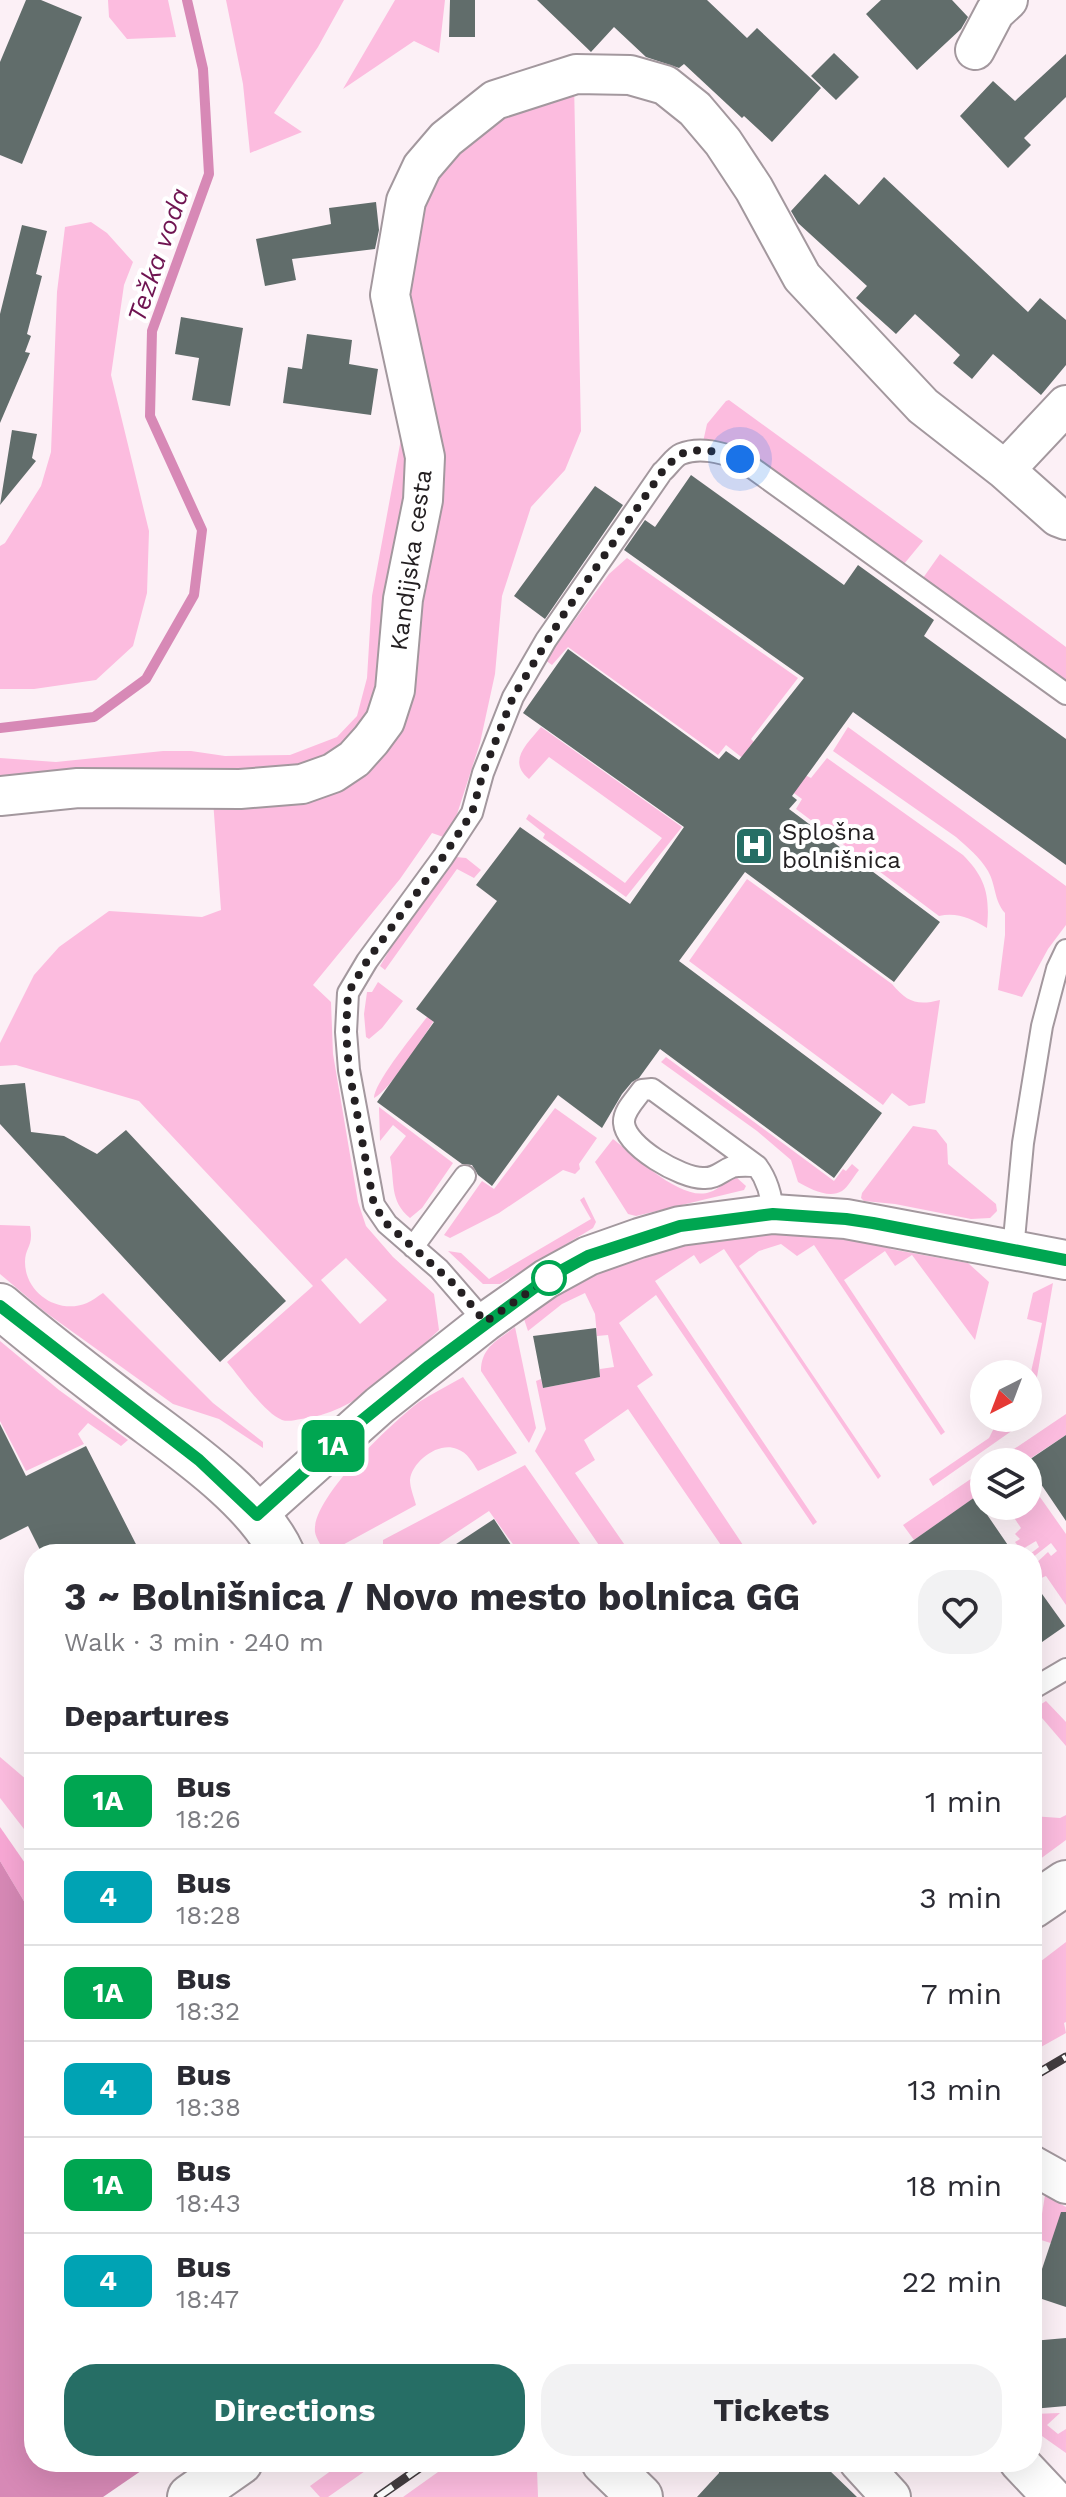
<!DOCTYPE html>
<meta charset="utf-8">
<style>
:root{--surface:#fff;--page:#f2f2f3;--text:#2b2b33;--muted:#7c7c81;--line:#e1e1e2;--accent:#266e65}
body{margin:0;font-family:"Work Sans",sans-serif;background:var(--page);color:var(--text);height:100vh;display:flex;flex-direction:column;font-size:30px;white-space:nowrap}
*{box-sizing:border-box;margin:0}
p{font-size:26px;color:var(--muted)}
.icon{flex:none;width:44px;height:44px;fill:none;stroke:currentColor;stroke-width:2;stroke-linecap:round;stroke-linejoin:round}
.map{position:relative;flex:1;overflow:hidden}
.sheet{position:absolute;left:24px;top:1544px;width:1018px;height:928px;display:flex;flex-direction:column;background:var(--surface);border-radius:32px;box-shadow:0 8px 32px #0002}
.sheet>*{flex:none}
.badge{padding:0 16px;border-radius:12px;font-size:28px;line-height:52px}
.needle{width:52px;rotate:222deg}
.buttons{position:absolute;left:970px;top:1360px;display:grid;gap:16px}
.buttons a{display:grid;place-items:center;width:72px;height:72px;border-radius:50%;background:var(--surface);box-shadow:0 8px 32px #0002;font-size:40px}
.you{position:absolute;width:40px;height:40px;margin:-20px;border:6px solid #fff;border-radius:50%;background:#1a73e8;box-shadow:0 0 0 12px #1a73e833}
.map>.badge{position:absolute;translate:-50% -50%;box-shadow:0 0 0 4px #fff}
h2{padding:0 40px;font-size:30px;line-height:72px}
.round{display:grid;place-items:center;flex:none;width:84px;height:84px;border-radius:32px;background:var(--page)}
.headline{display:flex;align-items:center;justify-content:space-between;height:136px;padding:0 40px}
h1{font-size:38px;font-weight:700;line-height:60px}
.primary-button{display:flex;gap:16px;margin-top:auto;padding:16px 40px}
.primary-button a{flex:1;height:92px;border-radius:32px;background:var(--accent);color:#fff;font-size:32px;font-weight:700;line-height:92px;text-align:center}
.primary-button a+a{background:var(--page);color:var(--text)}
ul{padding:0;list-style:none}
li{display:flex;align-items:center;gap:24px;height:96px;padding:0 40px;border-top:2px solid var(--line)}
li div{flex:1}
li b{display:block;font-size:30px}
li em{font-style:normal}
li .badge{min-width:88px;font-weight:700;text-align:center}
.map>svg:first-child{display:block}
</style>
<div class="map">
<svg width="1066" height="2497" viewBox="0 0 1066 2497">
<rect width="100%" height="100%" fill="#fcf0f6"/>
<path fill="#fcbcdf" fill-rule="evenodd" d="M108 0H168L176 37 127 39 109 17Z
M226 0H344L318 47 274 113 302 132 250 153 243 84Z
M395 0H445L439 53 414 41 343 89Z
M574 82 581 431 565 470 531 507 502 596 495 674 480 743 449 839 432 833 400 879 313 985 331 1002 333 1054 358 1202 366 1226 393 1257 434 1294 439 1330C401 1366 356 1413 301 1419 295 1420 288 1422 282 1420 264 1413 240 1377 227 1362L313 1286 139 1101 16 1065 0 1066V1043L34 975 59 947 109 911 202 917 221 910 213 800 351 772 409 609 405 309 420 194 485 119ZM346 1258 387 1300 360 1324 321 1280Z
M91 222 107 233 133 262 124 285 111 375 149 531 147 593 133 646 96 680 34 689H0V546L5 543 41 486 51 452 57 292 65 227Z
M729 400 923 541 904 564 736 445 703 442 707 424 726 401Z
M403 428 416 480 367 734 311 772 0 780V758L56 762 163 751H191L225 756 290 755 337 737 357 716 367 678 372 596Z
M940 554 1066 647V680L923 578Z
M627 558 798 678 751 739 765 753 754 767 726 745 718 755 568 647 552 665 545 660 609 574Z
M541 727 682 827 626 897 543 838 545 834 526 819 529 814 625 883 662 838 549 757 529 779C507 761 527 744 541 727Z
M848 727 1066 886V925L1048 949 1022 997 998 990 1005 935V913C994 901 996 885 988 871 980 857 967 847 956 837L833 751Z
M827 758 963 855C986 878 990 896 987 928 971 919 958 912 939 916L796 809 802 799 791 791 803 774 811 778Z
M456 857 466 858 481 870 474 878 457 869 385 970 380 966 393 944Z
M747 879 892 984C907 1002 917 1006 940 1000L925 1103 909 1106 892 1093 883 1105 689 961Z
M378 982 403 1001 382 1028 369 1039 366 1037 364 1014 367 992H372Z
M437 1004 442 1008C428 1029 393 1088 374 1098 374 1081 424 1022 437 1004Z
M666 1057 834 1181 843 1169 846 1171 852 1164 859 1170C854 1176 848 1187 842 1191 829 1199 810 1189 798 1182L791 1160 757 1131 661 1062Z
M379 1107 453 1163 422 1208 410 1218C389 1201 395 1181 390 1157L406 1136 393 1125 380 1141Z
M555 1108 597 1138 579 1164 580 1169 575 1174 563 1170 499 1213 450 1238 444 1235 482 1181 494 1189Z
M913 1126 936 1130 947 1144 948 1164 996 1204 997 1211 990 1218 971 1219 895 1204 864 1201 861 1198 862 1193Z
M613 1139C634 1155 682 1203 710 1192 718 1190 724 1182 731 1178L736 1177 746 1186 744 1190 636 1216 628 1214 595 1162Z
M584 1197 596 1222 593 1228 500 1284H483L448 1251 461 1253 489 1279 591 1219 580 1200Z
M0 1225 30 1226C34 1247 25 1247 25 1262 25 1293 58 1315 87 1303 92 1301 98 1296 103 1293L213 1403 263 1442V1448L219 1419 173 1404 45 1312 0 1274Z
M818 1233 891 1243 890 1249 968 1263 989 1282 975 1340 912 1255 895 1266 885 1251 844 1280 945 1432 941 1435 814 1245 797 1256 781 1244 759 1251 739 1266 881 1476 878 1479 724 1249 700 1264 694 1255 655 1281 817 1522 813 1525 656 1295 619 1323 653 1375 637 1386 749 1554H727L628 1409 584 1440 595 1460 575 1473 631 1554H605L535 1451 546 1429 536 1381 541 1379 543 1388 600 1377V1369L614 1367 608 1335 597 1336 595 1314 585 1293 562 1304 528 1331 524 1319C540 1307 557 1294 574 1283 639 1242 742 1234 818 1233Z
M1053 1283 1030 1418 933 1486 929 1479 989 1438 999 1418H1028V1385L1042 1323 1027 1319 1033 1293Z
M515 1327 536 1428 529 1443 481 1371C481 1347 498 1340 515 1327Z
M0 1341 59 1390 128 1440 121 1446 88 1423 78 1434 84 1444 26 1471 0 1421Z
M463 1377 517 1453 478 1471C472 1462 468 1453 457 1449 439 1441 412 1461 410 1480 410 1488 414 1497 416 1505L326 1554C323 1548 316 1539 315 1532 311 1498 393 1422 419 1402 433 1393 449 1385 463 1377Z
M1066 1414V1435L1025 1462 1014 1449Z
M525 1465 587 1554H520L489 1511 424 1554H383V1540Z
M984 1470V1506L974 1498 914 1540 903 1525Z
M1028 1480 1066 1534V1605L1046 1576 1039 1579 1032 1567 1048 1552 1051 1556 1057 1551 1051 1543 1032 1558V1554H1030L1039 1547 1036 1541 1021 1550 1015 1542 1020 1539 1015 1534 1021 1528 1006 1506H1028Z
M1046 1701 1066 1722V1746L1042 1718 1032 1724V1710Z
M0 1757 34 1786 29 1802 34 1809V1842L0 1798Z
M1066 1815V1840L1032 1865V1816L1060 1818Z
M1066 1942V2022L1064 2023 1066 2033 1032 2052V1968Z
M1045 2195 1066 2207V2248L1038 2239Z
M1060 2413 1047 2425 1058 2434 1066 2429V2453L1032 2429V2414Z
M343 2462H378L328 2497H320L310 2486Z
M452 2462H533L537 2469 538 2497H403Z"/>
<path fill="#f8a8d5" d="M0 1827 34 1876V1918L0 1861Z"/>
<path fill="#d789b6" d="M0 1861 34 1918V2462H197L200 2497H0Z"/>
<path fill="#fcf0f6" d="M154 2462H201L204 2497H103Z"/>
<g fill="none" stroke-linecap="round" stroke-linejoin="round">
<path stroke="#d789b6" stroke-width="10" d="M0 728 94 717 146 679 194 595 202 530 150 416 152 331 209 174 203 69 187 0"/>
</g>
<path fill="#616d6b" d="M26 0H41L82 17 22 164 0 155V62Z
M450 0H475V37H449Z
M537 0H707L747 38 757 28 821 88 772 142 744 116 742 118 684 64 679 68 646 57 614 27 591 52Z
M881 0H952L968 17 961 29 917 70 866 14Z
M834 53 859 77 836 100 811 76Z
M1066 54V97L1024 138 1031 145 1008 168 960 116 993 81 1015 101Z
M825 174 859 205 884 177 1028 312 1040 298 1066 320V365L1041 395 993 354 972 379 953 363 960 355 915 314 896 334 856 298 867 286 798 223 791 211Z
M376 202 379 230 375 249 292 259 296 280 265 286 256 239 331 224 329 208Z
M22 225 47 231 36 274 42 276 27 334 31 336 25 352 30 353 0 423V314Z
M181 317 243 328 230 406 192 400 199 358 175 354Z
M307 334 352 340 349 364 378 369 371 415 283 403 288 367 302 369Z
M12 430 37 434 32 458 36 461 0 505Z
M691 475 844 585 858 565 934 620 924 636 1066 739V865L853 712 792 796 797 800 789 809 940 922 894 982 745 872 679 961 882 1113 834 1178 660 1049 639 1078 632 1082 622 1094 602 1128 558 1095 492 1186 478 1175 472 1165 462 1164 377 1102 434 1022 416 1009 497 901 476 885 520 827 630 904 684 827 523 713 568 649 719 759 726 751 739 760 804 678 624 550 645 520 655 527Z
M595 486 623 505 545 619 514 596Z
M25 1083 31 1132 64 1136 97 1154 126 1130 286 1301 220 1362 0 1124V1085Z
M596 1328 600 1377 543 1388 533 1336Z
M0 1424 26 1476 86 1446 141 1554H42L28 1526 0 1540Z
M1066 1435V1521L1026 1462Z
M975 1497 1014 1554H894Z
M494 1519 517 1554H441Z
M1032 1580 1065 1626 1032 1649Z
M1061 2212H1066V2307L1033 2296Z
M1066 2338V2406L1032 2409V2341Z
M719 2462H829V2470L857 2497H697L719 2473Z"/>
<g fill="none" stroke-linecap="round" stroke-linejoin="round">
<g stroke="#a3989e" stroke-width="24">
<path id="service" d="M757 1166C749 1166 739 1165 732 1167 721 1171 716 1179 703 1178 681 1178 626 1147 624 1123 623 1111 635 1100 642 1090L652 1089 757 1166C768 1181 772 1196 773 1214
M413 1247 465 1176
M1013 1250 1023 1143 1042 1026 1057 969 1066 950
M485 1322 439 1269 387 1224 374 1205 349 1070 346 1032 348 993 367 961 443 857 472 813 483 773 513 697 546 640 662 472C668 467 674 457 681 454 700 446 722 453 740 459L1066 694
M1032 1689 1066 1669"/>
</g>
<g stroke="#a3989e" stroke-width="42">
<path id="minor" d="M975 50 995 12 1008 0
M1005 470 1066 405
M0 796 78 788 240 789 302 784 333 773 354 759 371 740 385 721 395 690 403 599 423 500 425 457 390 295 406 201 422 167 446 139 495 100 576 74 630 75 665 85 695 109 723 142 754 189 802 277 923 406 1005 470 1058 517 1066 520
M257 1515 380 1405 485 1322 546 1279 588 1256 639 1238 680 1226 773 1214 846 1219 1066 1260
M1032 2165 1066 2184
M859 2462 891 2497
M1019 2462 1052 2497"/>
</g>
<g stroke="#a3989e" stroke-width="48">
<path id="tertiary" d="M1032 1906 1066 1883"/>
</g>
<g stroke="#a3989e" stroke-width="48">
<path id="secondary" d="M0 1306C43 1343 89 1377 134 1412 182 1448 258 1500 282 1554
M604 2462 640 2497
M190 2497 240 2462"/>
</g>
<use href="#service" stroke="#fff" stroke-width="20"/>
<use href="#minor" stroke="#fff" stroke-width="38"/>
<use href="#tertiary" stroke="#fff" stroke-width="44"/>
<use href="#secondary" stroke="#fff" stroke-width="44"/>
<g stroke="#423c3f" stroke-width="9">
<path id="rail" d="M1032 2077 1066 2057
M378 2497 428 2462"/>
</g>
<use href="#rail" stroke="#fff" stroke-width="6" stroke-dasharray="18" stroke-linecap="butt"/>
</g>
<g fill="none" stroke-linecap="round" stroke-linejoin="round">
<g stroke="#fff" stroke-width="18">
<path id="line" d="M0 1306 199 1460 257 1515 360 1422 429 1366 546 1279 588 1256 680 1226 773 1214 846 1219 873 1223 1066 1260"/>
</g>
<use href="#line" stroke="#00a651" stroke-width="12"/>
<path stroke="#242022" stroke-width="8" stroke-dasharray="0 14.4" d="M549 1278 485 1322 456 1286 387 1224 374 1205 349 1070 346 1032 348 993 367 961 443 857 472 813 483 773 513 697 562 617 662 472C668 467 674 457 681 454 700 446 722 453 740 459"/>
</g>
<defs>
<g id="hospital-square" transform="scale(2)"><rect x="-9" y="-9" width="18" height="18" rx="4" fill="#266e65" stroke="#fff"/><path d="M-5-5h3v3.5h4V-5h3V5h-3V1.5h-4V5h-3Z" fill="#fff"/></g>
</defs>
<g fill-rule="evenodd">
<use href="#hospital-square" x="754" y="846"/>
</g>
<circle fill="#fff" stroke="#00a651" stroke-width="4" cx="549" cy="1278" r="16"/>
<g text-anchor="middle" stroke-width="8" stroke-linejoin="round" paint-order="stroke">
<g font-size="24" fill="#242022" stroke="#fff">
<text transform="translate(411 560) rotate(-82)" y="8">Kandijska cesta</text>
</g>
<g font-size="24" fill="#242022" stroke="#fff" text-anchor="start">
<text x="782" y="840">Splošna<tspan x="782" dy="28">bolnišnica</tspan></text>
</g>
<g font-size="26" font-style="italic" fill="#6f1451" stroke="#fff">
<text transform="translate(158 255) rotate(-71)" y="9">Težka voda</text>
</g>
</g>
</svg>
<div class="buttons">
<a><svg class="needle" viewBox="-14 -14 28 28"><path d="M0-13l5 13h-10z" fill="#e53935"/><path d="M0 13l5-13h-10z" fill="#7c7c81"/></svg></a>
<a><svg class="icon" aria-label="layers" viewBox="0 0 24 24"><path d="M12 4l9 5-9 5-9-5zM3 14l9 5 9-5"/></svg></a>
</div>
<div class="you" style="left:740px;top:459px"></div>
<b class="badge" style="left:333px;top:1446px;background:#00a651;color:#fff">1A</b>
<section class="sheet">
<div class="headline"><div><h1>3 ~ Bolnišnica / Novo mesto bolnica GG</h1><p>Walk · 3 min · 240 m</p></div><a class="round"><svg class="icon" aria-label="heart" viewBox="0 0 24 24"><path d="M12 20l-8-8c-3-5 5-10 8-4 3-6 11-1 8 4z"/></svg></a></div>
<h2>Departures</h2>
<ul>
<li><span class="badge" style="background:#00a651;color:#fff">1A</span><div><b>Bus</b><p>18:26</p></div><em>1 min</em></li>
<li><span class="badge" style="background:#00a3b4;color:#fff">4</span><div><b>Bus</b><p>18:28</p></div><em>3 min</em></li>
<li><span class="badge" style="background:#00a651;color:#fff">1A</span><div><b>Bus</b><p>18:32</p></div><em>7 min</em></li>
<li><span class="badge" style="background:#00a3b4;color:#fff">4</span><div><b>Bus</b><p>18:38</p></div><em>13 min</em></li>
<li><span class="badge" style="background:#00a651;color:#fff">1A</span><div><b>Bus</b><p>18:43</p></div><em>18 min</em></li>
<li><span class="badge" style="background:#00a3b4;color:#fff">4</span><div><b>Bus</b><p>18:47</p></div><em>22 min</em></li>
</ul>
<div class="primary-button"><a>Directions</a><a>Tickets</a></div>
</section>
</div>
